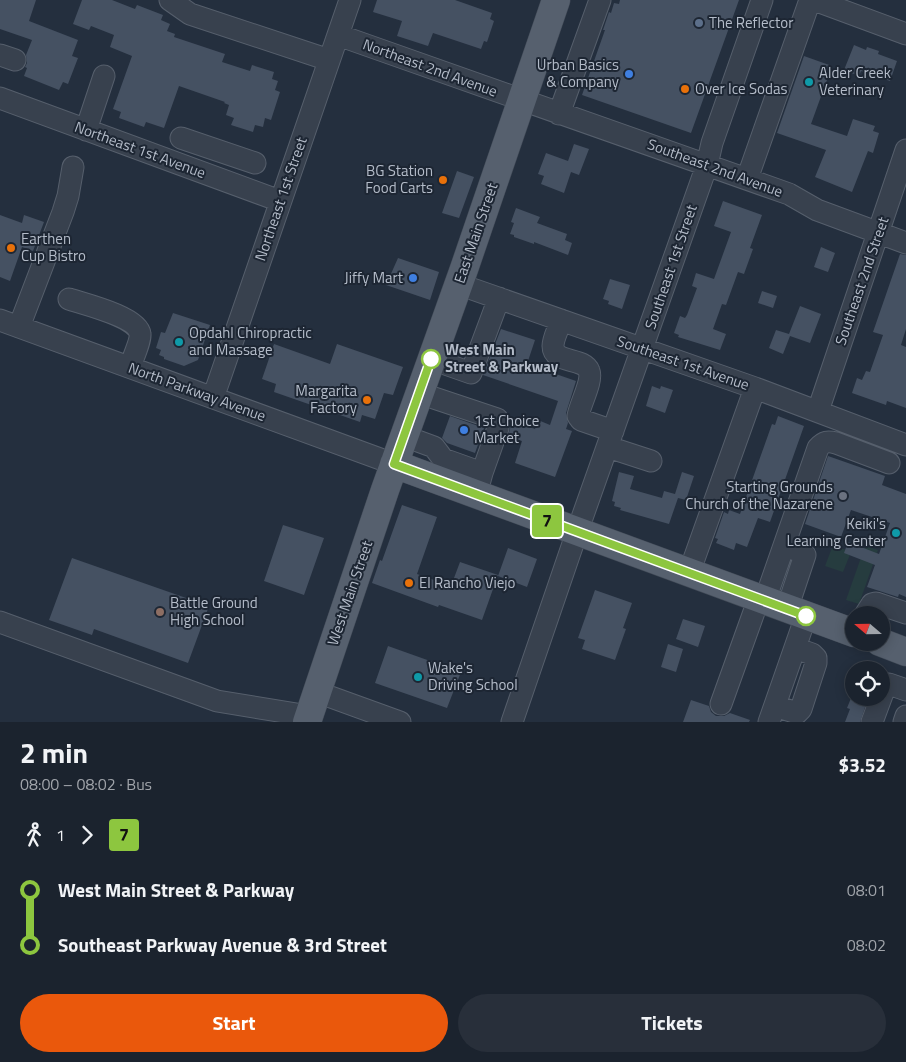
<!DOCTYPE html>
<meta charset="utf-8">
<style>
:root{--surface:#1b232e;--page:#282f3a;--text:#f1f3f6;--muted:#a0a4aa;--line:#39404a;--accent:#ea580c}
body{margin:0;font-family:"Titillium Web",sans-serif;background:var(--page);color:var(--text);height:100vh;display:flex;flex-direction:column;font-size:19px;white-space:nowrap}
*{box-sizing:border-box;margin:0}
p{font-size:16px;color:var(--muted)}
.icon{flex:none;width:28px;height:28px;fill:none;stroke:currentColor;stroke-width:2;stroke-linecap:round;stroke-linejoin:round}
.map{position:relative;height:722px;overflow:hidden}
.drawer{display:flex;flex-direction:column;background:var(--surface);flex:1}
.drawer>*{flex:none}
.badge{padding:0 10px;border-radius:4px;font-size:18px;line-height:32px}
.needle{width:32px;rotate:290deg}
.tools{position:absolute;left:845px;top:606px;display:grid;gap:10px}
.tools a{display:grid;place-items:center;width:45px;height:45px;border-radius:50%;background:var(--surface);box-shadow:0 2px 12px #0003,0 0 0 1px var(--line);font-size:25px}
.map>.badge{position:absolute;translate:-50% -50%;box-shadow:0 0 0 2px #fff}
.legs{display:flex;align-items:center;gap:8px;height:55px;padding:0 20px;font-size:16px}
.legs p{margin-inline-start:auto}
.overview{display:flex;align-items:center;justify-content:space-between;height:85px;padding:0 20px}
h1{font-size:28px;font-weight:700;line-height:38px}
.cta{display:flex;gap:10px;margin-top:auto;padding:10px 20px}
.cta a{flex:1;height:58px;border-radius:30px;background:var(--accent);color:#fff;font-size:20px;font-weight:700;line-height:58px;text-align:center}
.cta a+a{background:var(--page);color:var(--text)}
ul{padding:0 20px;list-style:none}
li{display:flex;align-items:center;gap:18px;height:55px;font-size:19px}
li i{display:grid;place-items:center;width:8px;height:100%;margin:0 6px;background:currentColor}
li i::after{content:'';width:12px;height:12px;margin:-6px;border:4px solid;border-radius:50%;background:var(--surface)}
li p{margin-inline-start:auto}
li:first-child i{background:linear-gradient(#0000 50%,currentColor 0)}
li:last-child i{background:linear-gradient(currentColor 50%,#0000 0)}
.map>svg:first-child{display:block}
</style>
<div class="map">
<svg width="906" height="722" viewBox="0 0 906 722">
<rect width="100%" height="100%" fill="#242f3e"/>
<path fill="#263c3f" d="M833 545 851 552 843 572 825 566Z
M865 546 878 550 859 604 846 600Z"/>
<path fill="#455162" d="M0 0H36L29 21 78 40 72 56 78 58 68 84 63 82 59 90 24 76 27 68 25 67 27 63 26 55 32 40 0 29Z
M82 0H112L135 9 137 5 163 15 161 20 170 24 167 31 175 34 174 37 225 54 222 62 250 71 252 65 274 72 272 79 278 81 275 90 280 92 271 120 265 118 263 127 255 125 253 132 231 125 234 118 226 115 229 105 224 103 225 102 179 86 164 128 146 122 144 127 119 118 121 112 113 109 132 56 110 47 114 35 91 26 89 30 73 24Z
M377 0H455L492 13 490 19 494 21 487 42 484 41 481 49 433 33 428 46 397 36 402 21 373 12Z
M620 0H739L691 133 582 95 605 30H603L609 12 611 13 614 3 619 4Z
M854 45 866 50 867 47 879 51 878 54 897 61 890 81 861 71 859 76 844 70Z
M804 56 832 66 811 124 847 136 853 119 875 126 873 131 879 133 873 153 868 151 852 192 815 177 826 150 777 133Z
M574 144 589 149 579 175 571 172 564 193 541 184 544 176 538 174 546 153 568 161Z
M457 171 474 177 459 218 442 213Z
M723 201 762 215 750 248 753 249 744 274 738 272 726 305 722 304 713 329 726 334 720 350 678 337 679 335 674 333 680 316 685 318 687 315 697 288 692 286 696 273 714 279 731 232 714 226Z
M516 208 540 217 537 223 567 234 565 240 572 243 568 255 534 242V244L514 237V235L510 234 514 223 511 222Z
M0 215 22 223 24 215 44 222 33 251 22 247 10 281 0 277Z
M821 247 835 253 828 272 814 267Z
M900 254 906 255V329L901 345 906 347V408L887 401 886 405 852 393 857 378 862 380 866 371 870 372 883 335 873 332Z
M398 258 439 272 430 300 386 285Z
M610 279 630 285 622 309 608 304 609 301 603 299Z
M762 291 777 296 773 308 758 303Z
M800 306 821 314 810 343 790 336 783 354 769 348 776 330 789 334Z
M173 313 210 325 198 360 184 366 164 359V357L159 355 161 350 156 348 161 332 165 333Z
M501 329 535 340 527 364 576 381 566 413 568 423 566 429 572 431 555 477 515 463 522 441 508 437 512 421 535 429 538 420 550 425 558 401 483 375Z
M274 344 330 364 337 344 403 367 393 395 384 393 375 419 362 415 360 422 274 392 276 384 262 379Z
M652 386 660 389 661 386 673 390 665 413 646 406Z
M450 416 484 428 475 453 447 443 442 438Z
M778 416 804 426 770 522 758 518 747 547 736 543 734 550 716 543 718 539 715 538 724 512 728 514 729 510 740 514 772 424 775 425Z
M828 456 885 476 882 485 906 494V597L899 594 898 597 867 587 875 565 844 553 848 542 879 554 890 523 851 510 841 537 805 524Z
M619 472 634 476 630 489 662 498 664 491 675 494 682 472 694 476 686 500 678 498 669 524 620 510 621 508 614 506 615 502 612 501Z
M402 505 437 517 417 574 451 586 460 562 498 575 482 620 439 605 438 607 372 583 380 560 382 561Z
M283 525 324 538 304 595 264 581Z
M508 548 537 559 527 587 498 576Z
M72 558 209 606 188 663 94 629 92 635 49 620Z
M595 590 632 603 623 628 626 629 615 660 582 649 585 640 578 638Z
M683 619 705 626 698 647 676 639Z
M668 644 683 649 676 672 661 667Z
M388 646 461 672 447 708 375 683Z
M851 698H868L860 722H845L850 709 847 708Z
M691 700 709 706 711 712 716 716H724L730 713 750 720 749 722H683Z"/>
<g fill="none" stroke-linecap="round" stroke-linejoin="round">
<g stroke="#565f6c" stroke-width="23">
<path id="minor" d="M170 0 190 14 329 60
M814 0 906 34
M338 35 789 194 817 210 906 243
M0 55 15 60
M0 98 280 201
M559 114 600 0
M86 130 104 76
M181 138 255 163
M747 179 810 0
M458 284 755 388 906 445
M69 299C84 304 138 317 140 334 141 341 132 360 130 367
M0 320 394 464
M561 320C559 328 553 338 553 346 553 364 584 357 589 371 593 381 580 404 578 416L581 420 613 431
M19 327 63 212 68 196 73 167
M431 359 471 373 499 298
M419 393 497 419 498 428 482 473 476 495
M213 398 350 0
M818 411 906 150
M404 436 434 447 443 459 482 473
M608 447 651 461
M784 546 799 551 805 555 787 609
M689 573 755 388
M765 600 818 448C824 441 828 441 836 443L889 463
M865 615 872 604 876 603 906 613
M0 622 217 701 309 716
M317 692 400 722
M721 704 759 598
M775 706 797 713 801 709 816 663V658L812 654 795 648
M512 722 577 532 707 165 712 143 762 0
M769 722 806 616
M872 722 885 687 889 684 906 690
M904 722 906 716"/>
</g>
<g stroke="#414a57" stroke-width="29">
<path id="major" d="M394 464 854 633
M880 642 906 652
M307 722 385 490 464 269 556 0"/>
</g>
<use href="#minor" stroke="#38414e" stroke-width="21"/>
<use href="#major" stroke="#56606e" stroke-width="28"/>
</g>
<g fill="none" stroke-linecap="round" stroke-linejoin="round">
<g stroke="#fff" stroke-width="11">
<path id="line-1" d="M431 359 394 464 806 616"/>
</g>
<use href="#line-1" stroke="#8dc63f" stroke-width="8"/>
</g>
<circle fill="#5c6f8a" stroke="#1d2633" stroke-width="2" cx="699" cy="23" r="5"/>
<g fill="#3f7fe0" stroke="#1d2633" stroke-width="2">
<circle cx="629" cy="74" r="5"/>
<circle cx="413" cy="278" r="5"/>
<circle cx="464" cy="430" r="5"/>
</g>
<g fill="#0f9aa8" stroke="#1d2633" stroke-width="2">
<circle cx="809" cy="82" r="5"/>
<circle cx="179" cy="342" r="5"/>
<circle cx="896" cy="533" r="5"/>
<circle cx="418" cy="677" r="5"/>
</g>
<g fill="#e8710a" stroke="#1d2633" stroke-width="2">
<circle cx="685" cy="89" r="5"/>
<circle cx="443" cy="180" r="5"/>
<circle cx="11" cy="248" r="5"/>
<circle cx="367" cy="400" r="5"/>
<circle cx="409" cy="583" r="5"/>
</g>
<g fill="#fff" stroke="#8dc63f" stroke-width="2.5">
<circle cx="431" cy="359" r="9"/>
<circle cx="806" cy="616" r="9"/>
</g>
<circle fill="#6b7280" stroke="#1d2633" stroke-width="2" cx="843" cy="496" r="5"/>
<circle fill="#8d6e63" stroke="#1d2633" stroke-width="2" cx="160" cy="612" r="5"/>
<g text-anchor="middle" stroke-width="4" stroke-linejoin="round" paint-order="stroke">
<g font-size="15" fill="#b4bcc9" stroke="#1d2633" text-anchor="start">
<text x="709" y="28">The Reflector</text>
<text x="619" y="70" text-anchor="end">Urban Basics<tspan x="619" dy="17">&amp; Company</tspan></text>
<text x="819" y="78">Alder Creek<tspan x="819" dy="17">Veterinary</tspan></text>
<text x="695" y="94">Over Ice Sodas</text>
<text x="433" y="176" text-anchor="end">BG Station<tspan x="433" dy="17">Food Carts</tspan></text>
<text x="21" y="244">Earthen<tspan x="21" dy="17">Cup Bistro</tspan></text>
<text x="403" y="283" text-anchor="end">Jiffy Mart</text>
<text x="189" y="338">Opdahl Chiropractic<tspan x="189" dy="17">and Massage</tspan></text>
<text x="357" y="396" text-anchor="end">Margarita<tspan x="357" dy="17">Factory</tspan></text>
<text x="474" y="426">1st Choice<tspan x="474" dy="17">Market</tspan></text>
<text x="833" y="492" text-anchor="end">Starting Grounds<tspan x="833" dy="17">Church of the Nazarene</tspan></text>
<text x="886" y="529" text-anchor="end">Keiki's<tspan x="886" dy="17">Learning Center</tspan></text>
<text x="419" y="588">El Rancho Viejo</text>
<text x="170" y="608">Battle Ground<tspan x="170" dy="17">High School</tspan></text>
<text x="428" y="673">Wake's<tspan x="428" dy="17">Driving School</tspan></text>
</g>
<g font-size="15" fill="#b4bcc9" stroke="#1d2633">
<text transform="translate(430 68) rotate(20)" y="5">Northeast 2nd Avenue</text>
<text transform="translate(140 150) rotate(20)" y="5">Northeast 1st Avenue</text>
<text transform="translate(715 168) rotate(20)" y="5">Southeast 2nd Avenue</text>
<text transform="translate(281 199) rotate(-71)" y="5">Northeast 1st Street</text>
<text transform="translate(476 233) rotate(-71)" y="5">East Main Street</text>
<text transform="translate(671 267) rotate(-71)" y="5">Southeast 1st Street</text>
<text transform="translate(862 281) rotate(-71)" y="5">Southeast 2nd Street</text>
<text transform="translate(683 363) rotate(19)" y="5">Southeast 1st Avenue</text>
<text transform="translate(197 392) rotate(20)" y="5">North Parkway Avenue</text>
<text transform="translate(350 593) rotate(-71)" y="5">West Main Street</text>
</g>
<g font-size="15" font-weight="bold" fill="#b4bcc9" stroke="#1d2633" text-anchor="start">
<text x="445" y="355">West Main<tspan x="445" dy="17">Street &amp; Parkway</tspan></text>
</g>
</g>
</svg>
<div class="tools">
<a><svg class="needle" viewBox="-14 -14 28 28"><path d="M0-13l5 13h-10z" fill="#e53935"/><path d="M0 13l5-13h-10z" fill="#a0a4aa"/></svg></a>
<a><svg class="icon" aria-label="locate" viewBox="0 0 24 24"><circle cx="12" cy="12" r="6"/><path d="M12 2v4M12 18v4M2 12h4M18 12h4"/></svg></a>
</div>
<b class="badge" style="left:547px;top:521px;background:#8dc63f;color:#111">7</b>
</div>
<section class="drawer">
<div class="overview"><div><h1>2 min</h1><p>08:00 – 08:02 · Bus</p></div><b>$3.52</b></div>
<div class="legs"><svg class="icon" aria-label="walk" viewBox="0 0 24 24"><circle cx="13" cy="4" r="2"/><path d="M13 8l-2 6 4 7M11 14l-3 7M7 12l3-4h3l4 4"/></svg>1<svg class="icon" aria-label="forward" viewBox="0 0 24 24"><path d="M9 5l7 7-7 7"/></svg><b class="badge" style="background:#8dc63f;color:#111">7</b></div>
<ul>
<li><i style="color:#8dc63f"></i><b>West Main Street &amp; Parkway</b><p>08:01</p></li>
<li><i style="color:#8dc63f"></i><b>Southeast Parkway Avenue &amp; 3rd Street</b><p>08:02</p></li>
</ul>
<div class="cta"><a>Start</a><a>Tickets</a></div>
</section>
